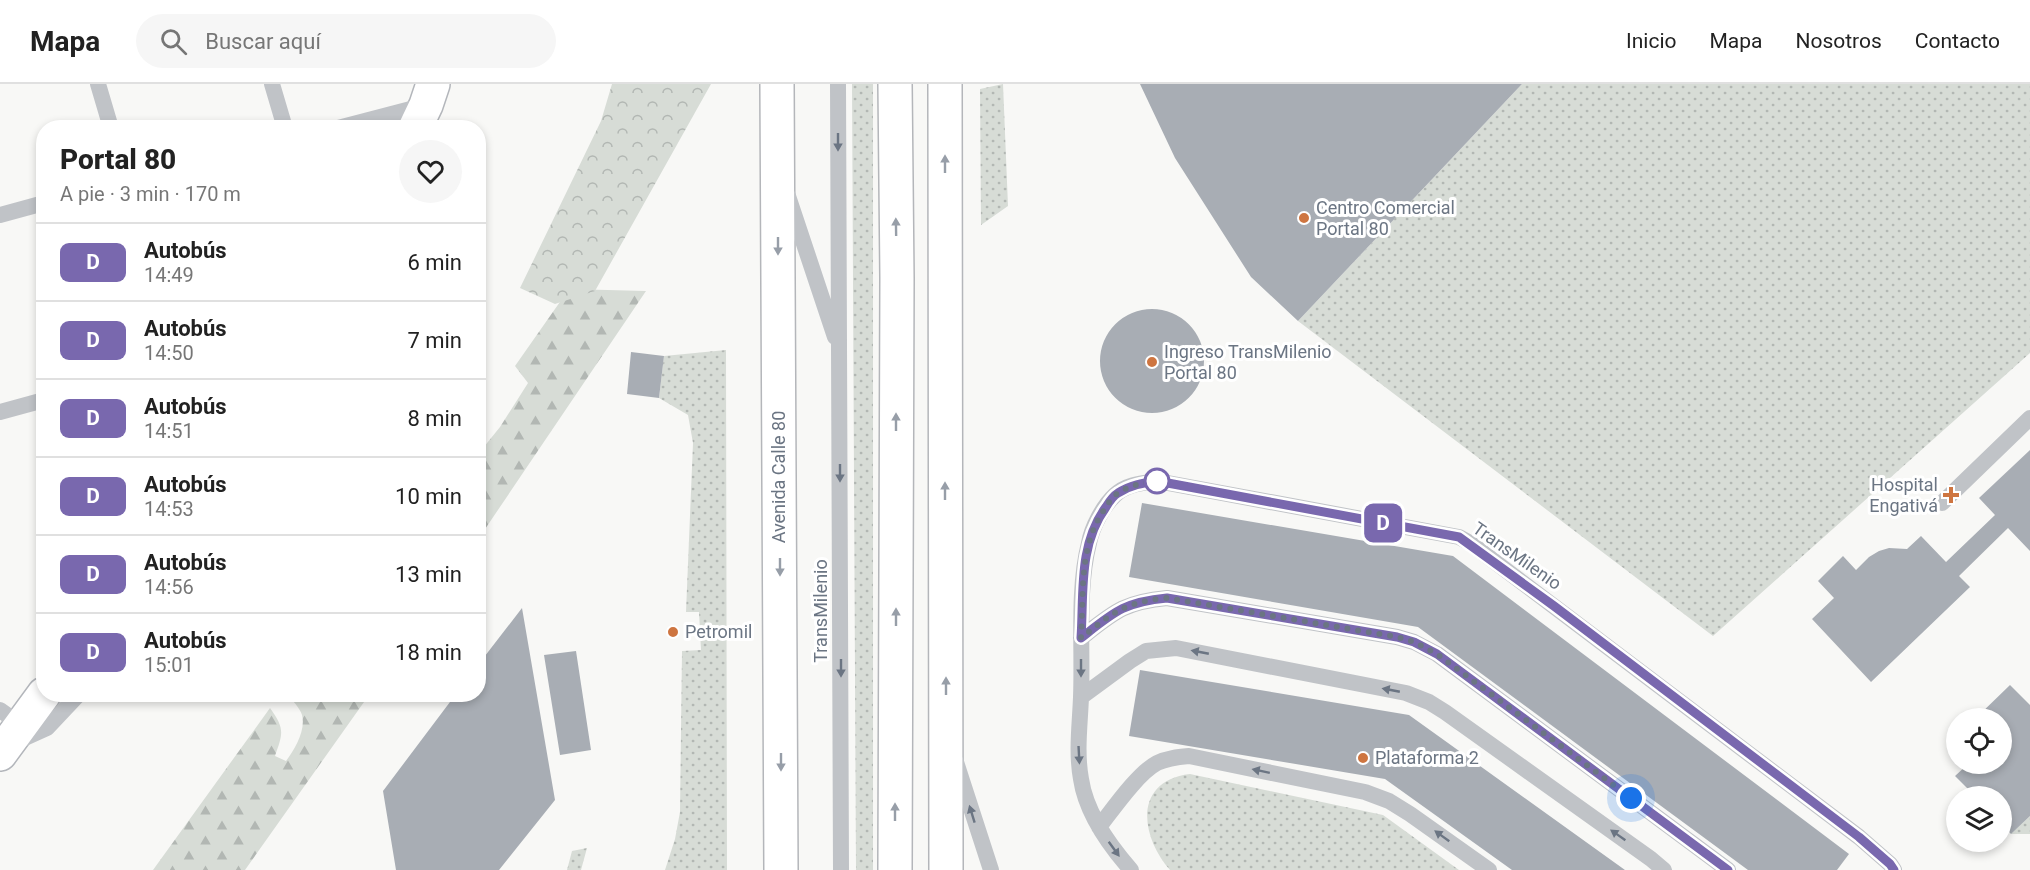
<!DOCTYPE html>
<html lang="es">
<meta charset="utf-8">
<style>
:root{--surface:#fff;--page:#f6f6f6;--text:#222;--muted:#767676;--line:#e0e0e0}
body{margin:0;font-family:Roboto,sans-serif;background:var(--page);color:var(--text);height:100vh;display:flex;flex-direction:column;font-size:22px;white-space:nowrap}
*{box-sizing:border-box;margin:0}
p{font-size:20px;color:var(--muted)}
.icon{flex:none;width:33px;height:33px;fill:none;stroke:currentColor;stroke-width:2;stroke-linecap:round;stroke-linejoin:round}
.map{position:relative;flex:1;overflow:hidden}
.sheet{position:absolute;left:36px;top:36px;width:450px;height:582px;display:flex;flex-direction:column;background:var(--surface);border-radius:24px;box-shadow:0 3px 9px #0003}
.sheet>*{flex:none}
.badge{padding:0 12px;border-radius:9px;font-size:21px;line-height:39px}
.fabs{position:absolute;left:1946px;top:624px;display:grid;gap:12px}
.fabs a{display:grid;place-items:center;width:66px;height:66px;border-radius:50%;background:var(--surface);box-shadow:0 3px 9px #0003;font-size:30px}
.you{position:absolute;width:30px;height:30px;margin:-15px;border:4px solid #fff;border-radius:50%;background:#1a73e8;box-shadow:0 0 0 9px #1a73e833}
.map>.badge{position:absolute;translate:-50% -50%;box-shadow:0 0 0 3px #fff}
.round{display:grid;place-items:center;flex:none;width:63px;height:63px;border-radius:32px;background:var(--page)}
.head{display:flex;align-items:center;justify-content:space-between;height:102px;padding:0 24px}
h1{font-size:28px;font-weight:800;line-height:45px}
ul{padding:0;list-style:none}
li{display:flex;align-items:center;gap:18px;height:78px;padding:0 24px;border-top:2px solid var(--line)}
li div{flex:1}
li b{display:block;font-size:22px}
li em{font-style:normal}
li .badge{min-width:66px;font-weight:700;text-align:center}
header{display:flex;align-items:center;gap:36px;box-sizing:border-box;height:84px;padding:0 30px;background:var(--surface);border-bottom:2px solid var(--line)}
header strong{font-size:28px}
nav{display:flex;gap:33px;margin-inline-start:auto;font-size:21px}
.search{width:420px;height:54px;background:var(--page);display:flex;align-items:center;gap:15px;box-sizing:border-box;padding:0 21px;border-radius:33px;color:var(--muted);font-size:22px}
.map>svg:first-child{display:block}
</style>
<header>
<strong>Mapa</strong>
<div class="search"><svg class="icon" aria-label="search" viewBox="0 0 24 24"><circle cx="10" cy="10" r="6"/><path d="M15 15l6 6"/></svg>Buscar aquí</div>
<nav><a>Inicio</a><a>Mapa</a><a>Nosotros</a><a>Contacto</a></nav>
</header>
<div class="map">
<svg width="2030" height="786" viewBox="0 0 2030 786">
<defs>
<pattern id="grass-dots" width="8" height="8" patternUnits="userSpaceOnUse" patternTransform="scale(1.5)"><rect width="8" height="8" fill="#d7dcd6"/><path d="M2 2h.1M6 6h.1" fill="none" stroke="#b2b7b3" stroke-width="1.8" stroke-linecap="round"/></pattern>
<pattern id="forest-firs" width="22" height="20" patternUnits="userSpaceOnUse" patternTransform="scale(1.5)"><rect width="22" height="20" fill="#d7dcd6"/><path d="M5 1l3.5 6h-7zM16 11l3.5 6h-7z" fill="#b2b7b3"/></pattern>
<pattern id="park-crowns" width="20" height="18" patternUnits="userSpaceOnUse" patternTransform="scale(1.5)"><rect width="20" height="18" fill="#d7dcd6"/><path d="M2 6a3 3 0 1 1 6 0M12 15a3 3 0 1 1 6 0" fill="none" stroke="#b2b7b3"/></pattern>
</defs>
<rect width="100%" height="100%" fill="#f8f8f6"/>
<path fill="url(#grass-dots)" d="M852 0H873V786H856Z
M1003 0 1008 122 981 141 980 5Z
M1522 0H2030V269L1713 552 1298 237Z
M726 266 727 786H665L675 755 680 728 682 567 701 566 699 528H686L693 359 688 331 659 314 664 272Z
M1190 690 1383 731 1459 786H1170C1140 752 1133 697 1190 690Z
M2030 732V750H2011Z
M587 764 581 786H567L572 767Z"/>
<path fill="url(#forest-firs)" d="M569 205 646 207 479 454V369L500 343 528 299 515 282Z
M288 611H369L245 786H153L270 624C285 645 283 649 275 672L286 677C295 665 306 646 302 631 300 624 292 616 288 611Z"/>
<path fill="url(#park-crowns)" d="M612 0H711L595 207 555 220 520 204 601 37Z"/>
<path fill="#a8adb4" d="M1140 0H1522L1298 237 1251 193 1175 74Z
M1100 277a52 52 0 1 1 104 0a52 52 0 1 1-104 0Z
M631 268 664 272 659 314 627 310Z
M2030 366V467L2008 444 1959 492 1970 503 1871 598 1812 535 1834 514 1818 497 1843 472 1856 486 1869 473 1879 467 1889 464 1907 465 1921 452 1946 478 1995 431 1979 414Z
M1142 419 1453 472 1849 770 1837 786H1748L1418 543 1129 493Z
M522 524 555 716 499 786H396L383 707 456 610H478V581Z
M576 567 591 666 560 671 544 571Z
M1140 586 1409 631 1625 786H1512L1385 695 1129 652Z
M2010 601 2030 621V732L2011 750 2001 739V712H1975L1955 692 1968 680H2001V634H1976Z"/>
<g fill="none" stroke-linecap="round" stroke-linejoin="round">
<g stroke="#b3b6bb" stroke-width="36">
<path id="secondary" d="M415 44 426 21 433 0
M0 670 44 610"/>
</g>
<g stroke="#b4b6ba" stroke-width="36">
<path id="highway" d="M777 0 781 786
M895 0 897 194 895 786
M945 0 946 786"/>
</g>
<path stroke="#c0c3c7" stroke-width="16" d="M98 0 111 44
M272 0 285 44
M838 0 841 786
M338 44 426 21
M788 112 835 253
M0 131 44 119
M0 328 44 316
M1942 419 2030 334
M1081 554C1114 528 1124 518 1167 514L1397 553 1414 558 1437 570 1728 786
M1081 613 1130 577 1146 567 1176 564 1406 609 1429 618 1445 628 1651 775 1664 786
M0 626 21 641
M16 658 47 644 79 610
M956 678 991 786
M1099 743C1113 725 1138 689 1157 679 1167 674 1178 673 1189 672L1365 708 1389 717 1410 730 1489 786
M1131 786C1109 761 1086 729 1081 695 1076 668 1080 640 1081 613 1083 564 1077 506 1089 459 1092 443 1103 422 1115 411 1126 400 1143 399 1157 397L1459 453 1470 459 1859 753 1890 780 1894 786"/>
<use href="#secondary" stroke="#fff" stroke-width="33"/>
<use href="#highway" stroke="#fff" stroke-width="33"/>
</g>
<defs><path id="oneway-solid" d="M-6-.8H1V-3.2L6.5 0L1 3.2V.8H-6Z" transform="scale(1.5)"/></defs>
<g fill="#6b7583">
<use href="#oneway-solid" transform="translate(838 58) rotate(90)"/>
<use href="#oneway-solid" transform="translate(840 389) rotate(90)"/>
<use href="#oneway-solid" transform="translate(1200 568) rotate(-169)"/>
<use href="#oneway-solid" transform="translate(841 584) rotate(90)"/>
<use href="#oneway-solid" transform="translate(1081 584) rotate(90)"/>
<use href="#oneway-solid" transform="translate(1391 606) rotate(-169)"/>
<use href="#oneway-solid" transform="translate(1079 671) rotate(87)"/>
<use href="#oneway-solid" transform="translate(1261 687) rotate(-168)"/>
<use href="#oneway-solid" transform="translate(972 730) rotate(-107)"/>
<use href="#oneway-solid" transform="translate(1618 751) rotate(-145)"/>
<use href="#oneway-solid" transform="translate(1442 752) rotate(-144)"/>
<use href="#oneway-solid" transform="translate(1114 765) rotate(54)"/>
</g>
<g fill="#979ea8">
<use href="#oneway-solid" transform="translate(945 80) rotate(-90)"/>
<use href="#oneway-solid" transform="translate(896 143) rotate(-91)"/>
<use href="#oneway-solid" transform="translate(778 162) rotate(90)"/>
<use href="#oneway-solid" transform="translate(896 338) rotate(-90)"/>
<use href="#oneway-solid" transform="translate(945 407) rotate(-90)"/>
<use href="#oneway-solid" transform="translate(780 483) rotate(90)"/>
<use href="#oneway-solid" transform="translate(896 533) rotate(-90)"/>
<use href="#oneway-solid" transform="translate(946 602) rotate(-90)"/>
<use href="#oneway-solid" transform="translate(781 678) rotate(90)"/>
<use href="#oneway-solid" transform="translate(895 728) rotate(-90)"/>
</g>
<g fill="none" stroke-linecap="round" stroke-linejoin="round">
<g stroke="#fff" stroke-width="14">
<path id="line" d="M1728 786 1437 570 1414 558 1397 553 1167 514C1124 518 1114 528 1081 554 1084 510 1078 461 1106 423 1109 418 1113 412 1118 409 1130 401 1143 399 1157 397L1459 453 1554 522 1859 753 1890 780 1894 786"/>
</g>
<use href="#line" stroke="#7968ae" stroke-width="9"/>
<path stroke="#6b7583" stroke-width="6" stroke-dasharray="0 10.8" d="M1157 397C1144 399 1130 401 1118 409 1113 412 1109 418 1106 423 1078 461 1084 510 1081 554 1114 528 1124 518 1167 514L1397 553 1414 558 1437 570 1631 714"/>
</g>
<g fill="#ce7540" stroke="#fff" stroke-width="2">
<circle cx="1304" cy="134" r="6"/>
<circle cx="1152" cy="278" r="6"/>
<path d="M1948 402h6v6h6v6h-6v6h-6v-6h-6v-6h6z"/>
<circle cx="673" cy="548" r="6"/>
<circle cx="1363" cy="674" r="6"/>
</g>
<circle fill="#fff" stroke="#7968ae" stroke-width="3" cx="1157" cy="397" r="12"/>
<g text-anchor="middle" stroke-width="6" stroke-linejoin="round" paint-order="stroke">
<g font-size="18" fill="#6b7583" stroke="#fff" text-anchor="start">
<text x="1316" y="130">Centro Comercial<tspan x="1316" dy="21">Portal 80</tspan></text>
<text x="1164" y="274">Ingreso TransMilenio<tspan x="1164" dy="21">Portal 80</tspan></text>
<text x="1938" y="407" text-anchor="end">Hospital<tspan x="1938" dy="21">Engativá</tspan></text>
<text x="685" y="554">Petromil</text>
<text x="1375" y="680">Plataforma 2</text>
</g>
<g font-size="18" fill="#6b7583" stroke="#fff">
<text transform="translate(779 393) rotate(-90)" y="6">Avenida Calle 80</text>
<text transform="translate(1517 472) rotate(35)" y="6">TransMilenio</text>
<text transform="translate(821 527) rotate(-90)" y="6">TransMilenio</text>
</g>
</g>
</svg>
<div class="fabs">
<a><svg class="icon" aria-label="locate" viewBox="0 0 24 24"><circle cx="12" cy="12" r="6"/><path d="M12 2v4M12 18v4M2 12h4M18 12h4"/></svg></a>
<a><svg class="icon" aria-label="layers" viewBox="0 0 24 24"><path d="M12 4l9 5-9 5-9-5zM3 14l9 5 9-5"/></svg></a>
</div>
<div class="you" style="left:1631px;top:714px"></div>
<b class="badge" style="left:1383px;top:439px;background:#7968ae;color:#fff">D</b>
<section class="sheet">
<div class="head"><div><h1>Portal 80</h1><p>A pie · 3 min · 170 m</p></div><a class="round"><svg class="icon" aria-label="heart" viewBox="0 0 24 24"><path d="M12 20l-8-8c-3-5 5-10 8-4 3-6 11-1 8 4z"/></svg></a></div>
<ul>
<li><span class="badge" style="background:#7968ae;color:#fff">D</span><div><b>Autobús</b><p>14:49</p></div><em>6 min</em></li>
<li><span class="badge" style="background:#7968ae;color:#fff">D</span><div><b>Autobús</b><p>14:50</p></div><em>7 min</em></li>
<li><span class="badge" style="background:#7968ae;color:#fff">D</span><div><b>Autobús</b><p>14:51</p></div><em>8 min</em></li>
<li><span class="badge" style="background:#7968ae;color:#fff">D</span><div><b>Autobús</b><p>14:53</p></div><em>10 min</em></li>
<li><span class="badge" style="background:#7968ae;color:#fff">D</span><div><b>Autobús</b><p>14:56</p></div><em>13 min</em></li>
<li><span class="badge" style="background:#7968ae;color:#fff">D</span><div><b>Autobús</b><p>15:01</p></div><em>18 min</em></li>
</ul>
</section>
</div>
